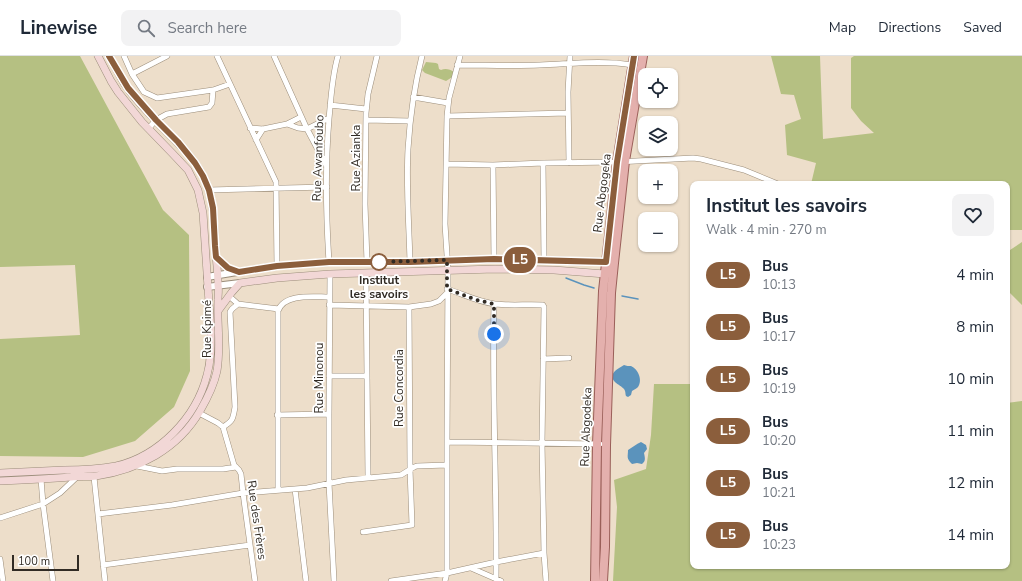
<!DOCTYPE html>
<meta charset="utf-8">
<style>
:root{--surface:#fff;--page:#f2f2f3;--text:#1f2937;--muted:#747a83;--line:#e0e1e3}
body{margin:0;font-family:"Nunito Sans",sans-serif;background:var(--page);color:var(--text);height:100vh;display:flex;flex-direction:column;font-size:15px;white-space:nowrap}
*{box-sizing:border-box;margin:0}
p{font-size:13px;color:var(--muted)}
.icon{flex:none;width:22px;height:22px;fill:none;stroke:currentColor;stroke-width:2;stroke-linecap:round;stroke-linejoin:round}
.map{position:relative;flex:1;overflow:hidden}
.side{position:absolute;left:690px;top:125px;width:320px;height:388px;display:flex;flex-direction:column;background:var(--surface);border-radius:8px;box-shadow:0 1px 3px #0004}
.side>*{flex:none}
.badge{padding:0 8px;border-radius:13px;font-size:14px;line-height:26px}
.fabs{position:absolute;left:638px;top:12px;display:grid;gap:8px}
.fabs a{display:grid;place-items:center;width:40px;height:40px;border-radius:8px;background:var(--surface);box-shadow:0 1px 3px #0004;font-size:20px}
.scale{position:absolute;left:12px;bottom:10px;width:67px;box-sizing:border-box;padding-left:4px;border:2px solid #312b24;border-top:0;font-size:11px;line-height:14px;white-space:nowrap;color:#312b24;-webkit-text-stroke:3px #fff;paint-order:stroke}
.you{position:absolute;width:20px;height:20px;margin:-10px;border:3px solid #fff;border-radius:50%;background:#1a73e8;box-shadow:0 0 0 6px #1a73e833}
.map>.badge{position:absolute;translate:-50% -50%;box-shadow:0 0 0 2px #fff}
.round{display:grid;place-items:center;flex:none;width:42px;height:42px;border-radius:8px;background:var(--page)}
.headline{display:flex;align-items:center;justify-content:space-between;height:68px;padding:0 16px}
h1{font-size:19px;font-weight:700;line-height:30px}
ul{padding:0;list-style:none}
li{display:flex;align-items:center;gap:12px;height:52px;padding:0 16px}
li div{flex:1}
li b{display:block;font-size:15px}
li em{font-style:normal}
li .badge{min-width:44px;font-weight:700;text-align:center}
header{display:flex;align-items:center;gap:24px;box-sizing:border-box;height:56px;padding:0 20px;background:var(--surface);border-bottom:1px solid var(--line)}
header strong{font-size:19px}
nav{display:flex;gap:22px;margin-inline-start:auto;font-size:14px}
.search{width:280px;height:36px;background:var(--page);display:flex;align-items:center;gap:10px;box-sizing:border-box;padding:0 14px;border-radius:8px;color:var(--muted);font-size:15px}
.map>svg:first-child{display:block}
</style>
<header>
<strong>Linewise</strong>
<div class="search"><svg class="icon" aria-label="search" viewBox="0 0 24 24"><circle cx="10" cy="10" r="6"/><path d="M15 15l6 6"/></svg>Search here</div>
<nav><a>Map</a><a>Directions</a><a>Saved</a></nav>
</header>
<div class="map">
<svg width="1022" height="525" viewBox="0 0 1022 525">
<rect width="100%" height="100%" fill="#eddeca"/>
<path fill="#b5c082" d="M0 0H80L163 154 189 179 190 315 174 351 135 385 83 401 0 400V283L80 279 75 209 0 211Z
M771 0H820L823 83 874 77 861 65 851 52V2L854 0H1022V174H1007V128H811L816 107 787 99 785 69 801 63 794 39 781 38Z
M426 6 436 7 438 8 439 13 441 14C445 12 450 13 454 16V20L446 25 425 17 422 14Z
M1022 186V249L1009 236H1007V196Z
M654 328H693V510H1007V347L1022 345V525H613L617 451 614 424 646 413 651 379Z"/>
<path fill="#5b93bc" d="M624 309C626 310 629 310 631 310 638 313 643 324 638 331 637 332 634 334 632 335L631 339 628 341 626 340C625 337 626 336 624 333 621 329 606 324 615 315 617 313 621 311 624 309Z
M641 386 646 389 647 393 644 397C645 402 646 405 642 408L637 407 632 408C626 402 628 401 628 394 633 391 636 388 641 386Z"/>
<g fill="none" stroke-linecap="round" stroke-linejoin="round">
<path stroke="#5b93bc" stroke-width="1.5" d="M566 222 584 229 594 232
M622 240 638 243"/>
<g stroke="#9b8d7a" stroke-width="6">
<path id="minor" d="M124 0 132 18 144 36 157 42 213 34 230 28
M217 0 276 126 277 210
M274 0 307 73 326 109
M457 9C485 9 513 10 540 9 571 8 602 4 632 9
M132 18 167 0
M413 41 448 47
M330 49 366 53
M447 60 568 57
M366 64 410 65
M287 68 301 61
M250 72 263 73 287 68 298 72 307 73 329 62
M148 73 156 64 167 58 209 51 212 47 213 34
M256 84 263 73
M543 107 544 204
M569 107 568 36 570 0
M446 108 493 109 543 107 617 106 693 102 701 103 744 114 778 128
M493 109 494 203
M209 134 327 131
M329 206C326 159 325 111 329 63 331 42 332 20 338 0
M367 206 365 148 366 57 368 38 377 0
M410 206C409 168 406 131 408 93 410 62 414 31 422 0
M366 217 368 421
M330 218 329 358V427L334 525
M447 233C463 238 478 246 495 248 511 250 527 248 543 249L544 251 542 387 544 497 546 525
M229 240 238 248
M494 248C492 340 497 431 496 523
M329 249 409 251 431 248 439 245 447 237
M543 303 569 302
M329 320H367
M199 357 218 367 223 371 234 409 239 414 241 418 243 437 255 525
M277 359 329 358
M223 371C233 365 233 363 235 351L230 256 232 253 238 248 279 253
M447 386 448 214 445 168 447 60 449 42 460 0
M137 410 162 415 177 413H223L236 411
M94 421 105 525
M41 423 43 448 53 525
M295 433 306 525
M278 434V255C284 237 313 241 329 241
M98 458 172 449 243 437 307 432 346 424 401 419 414 411 417 410 447 409V386L600 388
M0 462 43 448 60 437 78 420
M363 476 412 469 410 413 409 251
M0 503 3 525
M103 509 250 489
M471 512 501 525
M391 525 447 517 496 506 544 497
M445 525 447 517V409"/>
</g>
<g stroke="#9b8d7a" stroke-width="8">
<path id="tertiary" d="M207 221 237 216
M207 231 240 227"/>
</g>
<g stroke="#9b8d7a" stroke-width="8">
<path id="secondary" d="M216 201 227 212 239 216 277 210 329 206H410L494 203 606 206
M218 255 232 236 240 227 277 222 330 218 495 213 554 214 605 218
M0 417C21 416 43 415 64 414 81 414 99 413 116 410 159 400 196 362 207 319 211 305 211 291 211 276L203 157 198 134 188 114 172 97 142 66 118 36 111 25 98 0
M0 425C24 424 47 423 71 421 79 420 88 421 96 420 138 414 178 393 200 355 207 343 214 329 217 315 221 292 217 268 218 244 218 239 219 234 218 229 218 215 216 202 215 188 214 165 214 143 204 122 193 99 173 83 156 65 145 53 133 41 124 27 119 18 114 9 109 0"/>
</g>
<g stroke="#9a5f59" stroke-width="10">
<path id="primary" d="M595 525 597 388 603 235 617 106 634 0
M603 525 605 491 606 389 611 237 614 207 625 105 643 0"/>
</g>
<use href="#minor" stroke="#fff" stroke-width="5"/>
<use href="#tertiary" stroke="#fff" stroke-width="6"/>
<use href="#secondary" stroke="#f2d7d6" stroke-width="7"/>
<use href="#primary" stroke="#e4b0ad" stroke-width="8"/>
</g>
<g fill="none" stroke-linecap="round" stroke-linejoin="round">
<g stroke="#fff" stroke-width="9">
<path id="line" d="M109 0 128 32 156 64 178 86 195 107 203 120 209 134 213 152 215 190 216 201 228 212 239 216 277 210 329 206H410L494 203 606 206 617 106 634 0"/>
</g>
<use href="#line" stroke="#8b5e3c" stroke-width="6"/>
<path stroke="#312b24" stroke-width="4" stroke-dasharray="0 7.2" d="M379 206 447 204V233L477 244 494 248V278"/>
</g>
<circle fill="#fff" stroke="#8b5e3c" stroke-width="2" cx="379" cy="206" r="8"/>
<g text-anchor="middle" stroke-width="3.5" stroke-linejoin="round" paint-order="stroke">
<g font-size="12" fill="#312b24" stroke="#fff">
<text transform="translate(318 102) rotate(-88)" y="4">Rue Awanfoubo</text>
<text transform="translate(356 102) rotate(-90)" y="4">Rue Azianka</text>
<text transform="translate(602 137) rotate(-83)" y="4">Rue Abgogeka</text>
<text transform="translate(207 273) rotate(-90)" y="4">Rue Kpimé</text>
<text transform="translate(319 322) rotate(-90)" y="4">Rue Minonou</text>
<text transform="translate(399 332) rotate(-90)" y="4">Rue Concordia</text>
<text transform="translate(586 371) rotate(-88)" y="4">Rue Abgodeka</text>
<text transform="translate(257 464) rotate(82)" y="4">Rue des Frères</text>
</g>
<g font-size="12" font-weight="bold" fill="#312b24" stroke="#fff">
<text x="379" y="228">Institut<tspan x="379" dy="14">les savoirs</tspan></text>
</g>
</g>
</svg>
<div class="fabs">
<a><svg class="icon" aria-label="locate" viewBox="0 0 24 24"><circle cx="12" cy="12" r="6"/><path d="M12 2v4M12 18v4M2 12h4M18 12h4"/></svg></a>
<a><svg class="icon" aria-label="layers" viewBox="0 0 24 24"><path d="M12 4l9 5-9 5-9-5zM3 14l9 5 9-5"/></svg></a>
<a>+</a>
<a>−</a>
</div>
<div class="scale">100 m</div>
<div class="you" style="left:494px;top:278px"></div>
<b class="badge" style="left:520px;top:204px;background:#8b5e3c;color:#fff">L5</b>
<section class="side">
<div class="headline"><div><h1>Institut les savoirs</h1><p>Walk · 4 min · 270 m</p></div><a class="round"><svg class="icon" aria-label="heart" viewBox="0 0 24 24"><path d="M12 20l-8-8c-3-5 5-10 8-4 3-6 11-1 8 4z"/></svg></a></div>
<ul>
<li><span class="badge" style="background:#8b5e3c;color:#fff">L5</span><div><b>Bus</b><p>10:13</p></div><em>4 min</em></li>
<li><span class="badge" style="background:#8b5e3c;color:#fff">L5</span><div><b>Bus</b><p>10:17</p></div><em>8 min</em></li>
<li><span class="badge" style="background:#8b5e3c;color:#fff">L5</span><div><b>Bus</b><p>10:19</p></div><em>10 min</em></li>
<li><span class="badge" style="background:#8b5e3c;color:#fff">L5</span><div><b>Bus</b><p>10:20</p></div><em>11 min</em></li>
<li><span class="badge" style="background:#8b5e3c;color:#fff">L5</span><div><b>Bus</b><p>10:21</p></div><em>12 min</em></li>
<li><span class="badge" style="background:#8b5e3c;color:#fff">L5</span><div><b>Bus</b><p>10:23</p></div><em>14 min</em></li>
</ul>
</section>
</div>
